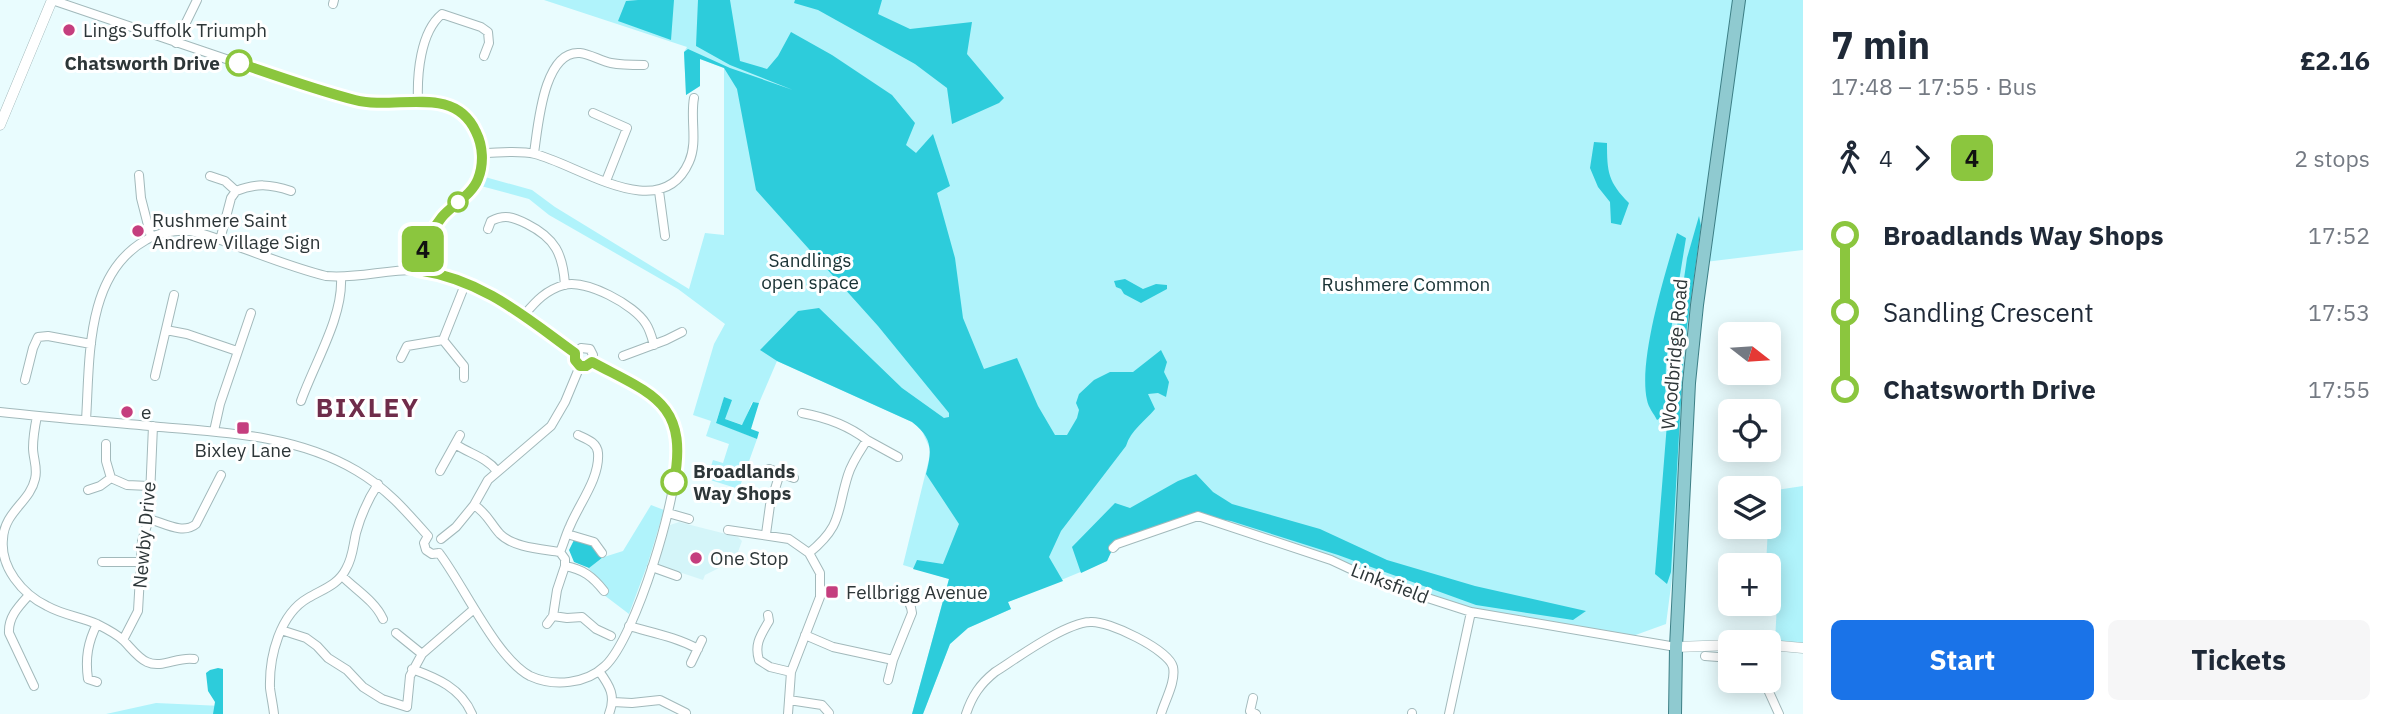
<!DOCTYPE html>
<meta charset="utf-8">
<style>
:root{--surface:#fff;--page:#f6f6f7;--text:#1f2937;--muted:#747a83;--accent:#1a73e8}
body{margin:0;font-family:"IBM Plex Sans",sans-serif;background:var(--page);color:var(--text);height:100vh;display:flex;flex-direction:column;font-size:26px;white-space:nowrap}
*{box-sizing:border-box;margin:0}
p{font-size:23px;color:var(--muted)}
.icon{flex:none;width:38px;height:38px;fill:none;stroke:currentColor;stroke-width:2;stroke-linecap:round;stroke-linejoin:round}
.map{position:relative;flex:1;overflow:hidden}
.details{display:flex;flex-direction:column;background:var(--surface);width:595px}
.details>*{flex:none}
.badge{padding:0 14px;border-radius:10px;font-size:24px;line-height:46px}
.needle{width:46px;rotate:107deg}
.tools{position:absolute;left:1718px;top:322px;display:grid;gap:14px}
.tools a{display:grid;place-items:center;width:63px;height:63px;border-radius:10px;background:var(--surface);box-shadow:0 4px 18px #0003;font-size:35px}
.map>.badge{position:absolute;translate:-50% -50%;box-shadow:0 0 0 4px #fff}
.legs{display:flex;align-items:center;gap:10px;height:77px;padding:0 28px;font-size:23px}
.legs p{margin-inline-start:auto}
.overview{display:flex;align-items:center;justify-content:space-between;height:119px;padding:0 28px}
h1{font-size:38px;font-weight:700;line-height:52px}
.action{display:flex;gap:14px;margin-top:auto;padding:14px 28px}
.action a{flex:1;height:80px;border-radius:10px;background:var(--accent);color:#fff;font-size:28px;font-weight:700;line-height:80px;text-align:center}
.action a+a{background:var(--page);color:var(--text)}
ul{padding:0 28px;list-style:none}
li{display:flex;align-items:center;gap:24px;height:77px;font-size:26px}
li i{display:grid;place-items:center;width:10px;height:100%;margin:0 9px;background:currentColor}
li i::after{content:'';width:18px;height:18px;margin:-9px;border:5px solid;border-radius:50%;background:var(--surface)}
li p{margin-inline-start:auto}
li:first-child i{background:linear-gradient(#0000 50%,currentColor 0)}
li:last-child i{background:linear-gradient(currentColor 50%,#0000 0)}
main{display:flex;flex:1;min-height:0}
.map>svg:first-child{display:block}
</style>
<main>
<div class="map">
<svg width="1803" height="714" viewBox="0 0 1803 714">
<rect width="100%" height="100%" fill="#e9fcfe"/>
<path fill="#d4f5f9" d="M679 522 738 537 742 541 735 560 705 575 703 580 682 573 679 581 655 574 670 525Z"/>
<path fill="#b0f3fb" d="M544 0H1803V250L1697 263 1685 349 1673 571 1666 624 1630 637 1471 612 1378 582 1331 560 1198 516 1113 548 1107 561 1008 602 1011 609 968 628 950 644 923 714H912L949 579 903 565 931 451 921 429 912 422 777 361 759 403 752 402 743 425 725 419 724 398 716 422 757 439 739 489 707 479 713 460 723 463 729 444 706 436 711 421 693 415 714 344 725 324 678 289 549 215 529 199 481 186 485 177 532 190 555 207 689 289 705 233 724 235V68L700 59V86L686 95 684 52 687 47Z
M1803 486V645L1775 642 1777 603 1769 602V565H1766L1770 491Z
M651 505 664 510 648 563 629 614 604 595 609 590 588 568 604 557 623 551Z
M156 703 222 706V714H106Z"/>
<path fill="#2dccdb" d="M638 0H674L671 40 618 21 626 1Z
M698 0H730L740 61 767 69 778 56 791 32 832 55 892 95 915 123 906 145 916 153 933 134 950 186 937 193 955 258 963 318 984 369 1017 358 1038 406 1055 435H1067L1077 418 1079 410 1076 403 1079 394 1094 380 1110 372H1133L1161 350 1167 362 1164 372 1169 382 1166 397 1158 393 1148 394 1155 409C1144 422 1131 430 1126 446L1061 531 1049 557 1063 581 1008 602 1011 609 968 628 950 644 923 714H912L949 579 913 569 917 560 943 564 959 524 926 474C932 451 933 438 912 422L777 361 760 350 798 311 819 308 902 388 944 418 949 417V413L878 326 756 190 737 89 724 68 700 59V86L686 95 684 52 688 49 730 68 793 90 730 65 696 46Z
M795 0H882L878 14 910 29 972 22 967 54 1004 98 999 103 952 124 947 88 915 64 818 10 794 3Z
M1594 142 1607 143C1607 172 1608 182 1629 203L1621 225 1611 223 1610 202 1598 187 1590 168Z
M1699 216 1701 226 1684 349 1671 572 1667 584 1655 574 1672 361 1687 258Z
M1677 233 1686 238 1666 361 1665 415 1657 420C1654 414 1648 407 1647 400 1638 360 1665 274 1677 233Z
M1125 279 1143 289 1156 284 1167 285V289L1141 303 1124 294 1121 289 1116 287 1114 281Z
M724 397 732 400 725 419 742 425 753 402 759 403 751 429 759 432 757 439 716 423Z
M1196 474 1213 492 1232 504 1320 529 1387 560 1475 586 1586 611 1573 620 1476 605 1338 555 1231 521 1198 516 1113 548 1107 561 1081 573 1072 547 1115 503 1130 508 1178 481Z
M574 540 592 545 602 558 589 568 574 562 569 550Z
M218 668 223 669V714H213L215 702 208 691 206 673 210 670Z"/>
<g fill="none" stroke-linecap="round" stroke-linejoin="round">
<g stroke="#a2b9bb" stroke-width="10">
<path id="minor" d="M52 0C111 20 170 40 229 60 271 74 313 90 356 101 397 111 466 81 480 142 490 183 463 192 442 218 429 233 422 251 418 270
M333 4 334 0
M176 43 197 0
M418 101C417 75 420 32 442 14L481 27 488 32 489 43 484 56
M593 113 627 128 606 181
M481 153C498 153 519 150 535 154 579 165 661 226 689 162 698 142 690 119 694 98
M534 153C538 128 543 50 580 53 590 54 601 61 611 63 621 65 633 65 644 65
M139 175 141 198 151 237
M210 176 225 181 236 191C256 183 270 184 291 191
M659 191 665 236
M488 229 491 221C505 214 513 217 527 224 555 238 563 254 565 285
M220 240 231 198 236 191
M525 314C536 301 546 290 564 285 586 279 635 305 646 324 650 330 652 338 654 345
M166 330 187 334 237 351
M443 340 466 282
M443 340 464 366V378
M575 353 581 348 590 349 593 355 592 362
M623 356 666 340 682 332
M401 358 407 346 443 340
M155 376 174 295
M25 380 33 348 38 337 48 336 91 344
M301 401C315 362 343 317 341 278
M0 412C53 418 107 422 160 427 226 432 299 436 357 471 386 488 406 511 428 536
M802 413C824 417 849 426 867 440 860 451 852 462 848 475 836 513 843 525 809 553
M37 416C35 426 33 437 33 448 33 458 38 468 35 479 30 502 4 512 3 539 0 567 22 594 47 606 63 615 81 617 97 624 105 628 117 634 124 641 131 648 138 658 147 662 162 669 178 656 194 659
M86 420C90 359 85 274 146 240 157 233 175 230 188 231 203 232 220 240 234 245 264 256 294 268 326 276 357 279 387 269 418 270 479 273 529 319 575 353
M214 431 220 404 251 313
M867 440 898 457
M106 444V461L111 478 127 485 149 486
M455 444C470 454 486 457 497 471
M769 469 794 478
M440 471 460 435
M88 490 100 486 111 478
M474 505C487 513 490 523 500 534 514 548 542 549 560 552 564 543 566 534 570 526 579 504 600 478 598 453 597 442 586 439 578 435
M668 513 689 519
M149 519C164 523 183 535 196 524L221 475
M728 530 789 539 809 553 820 573V597L791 672 788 714
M567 534 594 542 602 553
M766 534 770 505 780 473
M428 536 424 543 426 550 432 554 439 553
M441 539 456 527 474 505 488 480 551 426 565 402 580 366
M1113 548 1117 544 1198 516 1331 560 1378 582 1471 612 1676 647
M439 553C463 584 496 658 530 676 554 687 586 684 605 666 636 637 679 494 677 451 677 438 673 417 665 406 651 386 613 373 592 362
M102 562H140
M565 566C583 569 593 577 604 591
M652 567 677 576
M342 576C356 590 375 601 383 619
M29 595C19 606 8 617 9 633L34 686
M768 615 769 621C761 635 754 644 759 660L770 667 791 672
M553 616 567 618 582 617 596 629 611 636
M97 624C88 642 85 658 88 679L97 682
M547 624 553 616 557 590 565 566V559L560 552
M629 626C653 633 676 637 698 649
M281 630 306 638 317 646 328 658 347 670 363 687 382 699 407 707 410 676 422 654 474 609
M396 633 422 654
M805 635 833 647 893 660 912 613C910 592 894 596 877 592
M123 640 138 611 142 541 149 519 153 426
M1705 656 1731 658
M691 663 702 640
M412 669C437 678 461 688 472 714
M599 671C610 686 616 696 609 714
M888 680 893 660
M1764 681 1779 714
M1253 698 1250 711 1256 714
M789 700 822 705 829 713
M613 702 632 703 660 700 686 713
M274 714C273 705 271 696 270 688 269 656 280 614 308 598 323 589 338 585 346 569 353 557 353 546 356 533 361 515 368 499 378 484
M966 714C972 696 980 684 995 672 1017 658 1065 623 1090 622 1108 620 1169 650 1173 667 1176 682 1165 700 1161 714
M1412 714V713
M1449 714 1471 612"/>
</g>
<g stroke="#a2b9bb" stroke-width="11">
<path id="tertiary" d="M0 125 52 0
M1769 645 1803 648
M1676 647 1731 645"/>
</g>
<g stroke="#3d7f86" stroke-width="14">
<path id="primary" d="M1675 714 1676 647 1689 383 1697 305 1739 0"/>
</g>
<use href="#minor" stroke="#fff" stroke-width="8"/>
<use href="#tertiary" stroke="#fff" stroke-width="10"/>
<use href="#primary" stroke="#8fcad0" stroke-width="12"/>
</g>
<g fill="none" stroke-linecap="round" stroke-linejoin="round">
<g stroke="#fff" stroke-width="16">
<path id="line-1" d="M239 63C277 76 316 90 355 100 396 111 454 83 476 132 483 146 484 164 478 179 472 195 452 205 442 217 429 233 422 251 418 270 483 280 524 316 575 353V360L580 366H586L592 362C651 394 689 402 674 482"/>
</g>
<use href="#line-1" stroke="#8bc63e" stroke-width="10"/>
</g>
<g fill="#c53e7e" stroke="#fff" stroke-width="2.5">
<circle cx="69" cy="30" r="7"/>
<circle cx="138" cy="231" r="7"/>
<circle cx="127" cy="412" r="7"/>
<rect x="236" y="421" width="14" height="14" rx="3.5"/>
<circle cx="696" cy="558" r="7"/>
<rect x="825" y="585" width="14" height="14" rx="3.5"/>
</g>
<g fill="#fff" stroke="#8bc63e" stroke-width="3.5">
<circle cx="239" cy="63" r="12"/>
<circle cx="458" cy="202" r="9"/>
<circle cx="674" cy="482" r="12"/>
</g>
<g text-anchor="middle" stroke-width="6" stroke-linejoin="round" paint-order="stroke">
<g font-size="19" fill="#2d3638" stroke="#fff" text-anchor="start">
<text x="83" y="37">Lings Suffolk Triumph</text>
<text x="152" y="227">Rushmere Saint<tspan x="152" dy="22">Andrew Village Sign</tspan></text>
<text x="141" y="419">e</text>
<text x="243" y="457" text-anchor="middle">Bixley Lane</text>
<text x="710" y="565">One Stop</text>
<text x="846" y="599">Fellbrigg Avenue</text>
</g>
<g font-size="19" font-weight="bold" fill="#2d3638" stroke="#fff" text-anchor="end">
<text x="220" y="70">Chatsworth Drive</text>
<text x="693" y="478" text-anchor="start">Broadlands<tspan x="693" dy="22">Way Shops</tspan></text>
</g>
<g font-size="19" fill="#193234" stroke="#fff">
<text x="810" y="267">Sandlings<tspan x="810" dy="22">open space</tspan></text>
<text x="1406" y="291">Rushmere Common</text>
</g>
<g font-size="19" fill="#2d3638" stroke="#fff">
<text transform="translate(1674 354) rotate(-85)" y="7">Woodbridge Road</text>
<text transform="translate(144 535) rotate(-85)" y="7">Newby Drive</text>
<text transform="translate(1390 583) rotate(21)" y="7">Linksfield</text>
</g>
<g font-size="26" font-weight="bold" letter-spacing="2" fill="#6f2c4a" stroke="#fff">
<text x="368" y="417">BIXLEY</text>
</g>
</g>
</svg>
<div class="tools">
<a><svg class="needle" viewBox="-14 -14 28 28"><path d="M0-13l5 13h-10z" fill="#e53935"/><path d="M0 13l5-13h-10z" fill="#747a83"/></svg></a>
<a><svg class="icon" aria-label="locate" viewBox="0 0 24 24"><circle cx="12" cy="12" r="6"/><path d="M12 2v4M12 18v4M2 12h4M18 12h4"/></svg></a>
<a><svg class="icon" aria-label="layers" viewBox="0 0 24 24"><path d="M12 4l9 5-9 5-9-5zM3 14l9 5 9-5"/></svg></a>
<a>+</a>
<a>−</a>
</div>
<b class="badge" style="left:423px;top:249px;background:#8bc63e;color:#111">4</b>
</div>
<section class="details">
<div class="overview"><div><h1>7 min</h1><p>17:48 – 17:55 · Bus</p></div><b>£2.16</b></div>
<div class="legs"><svg class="icon" aria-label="walk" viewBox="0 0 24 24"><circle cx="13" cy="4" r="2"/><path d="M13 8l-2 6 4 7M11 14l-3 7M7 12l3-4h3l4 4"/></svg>4<svg class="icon" aria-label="forward" viewBox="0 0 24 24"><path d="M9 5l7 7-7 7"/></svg><b class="badge" style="background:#8bc63e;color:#111">4</b><p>2 stops</p></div>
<ul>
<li><i style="color:#8bc63e"></i><b>Broadlands Way Shops</b><p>17:52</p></li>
<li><i style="color:#8bc63e"></i><span>Sandling Crescent</span><p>17:53</p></li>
<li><i style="color:#8bc63e"></i><b>Chatsworth Drive</b><p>17:55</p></li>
</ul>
<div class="action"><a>Start</a><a>Tickets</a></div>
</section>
</main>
